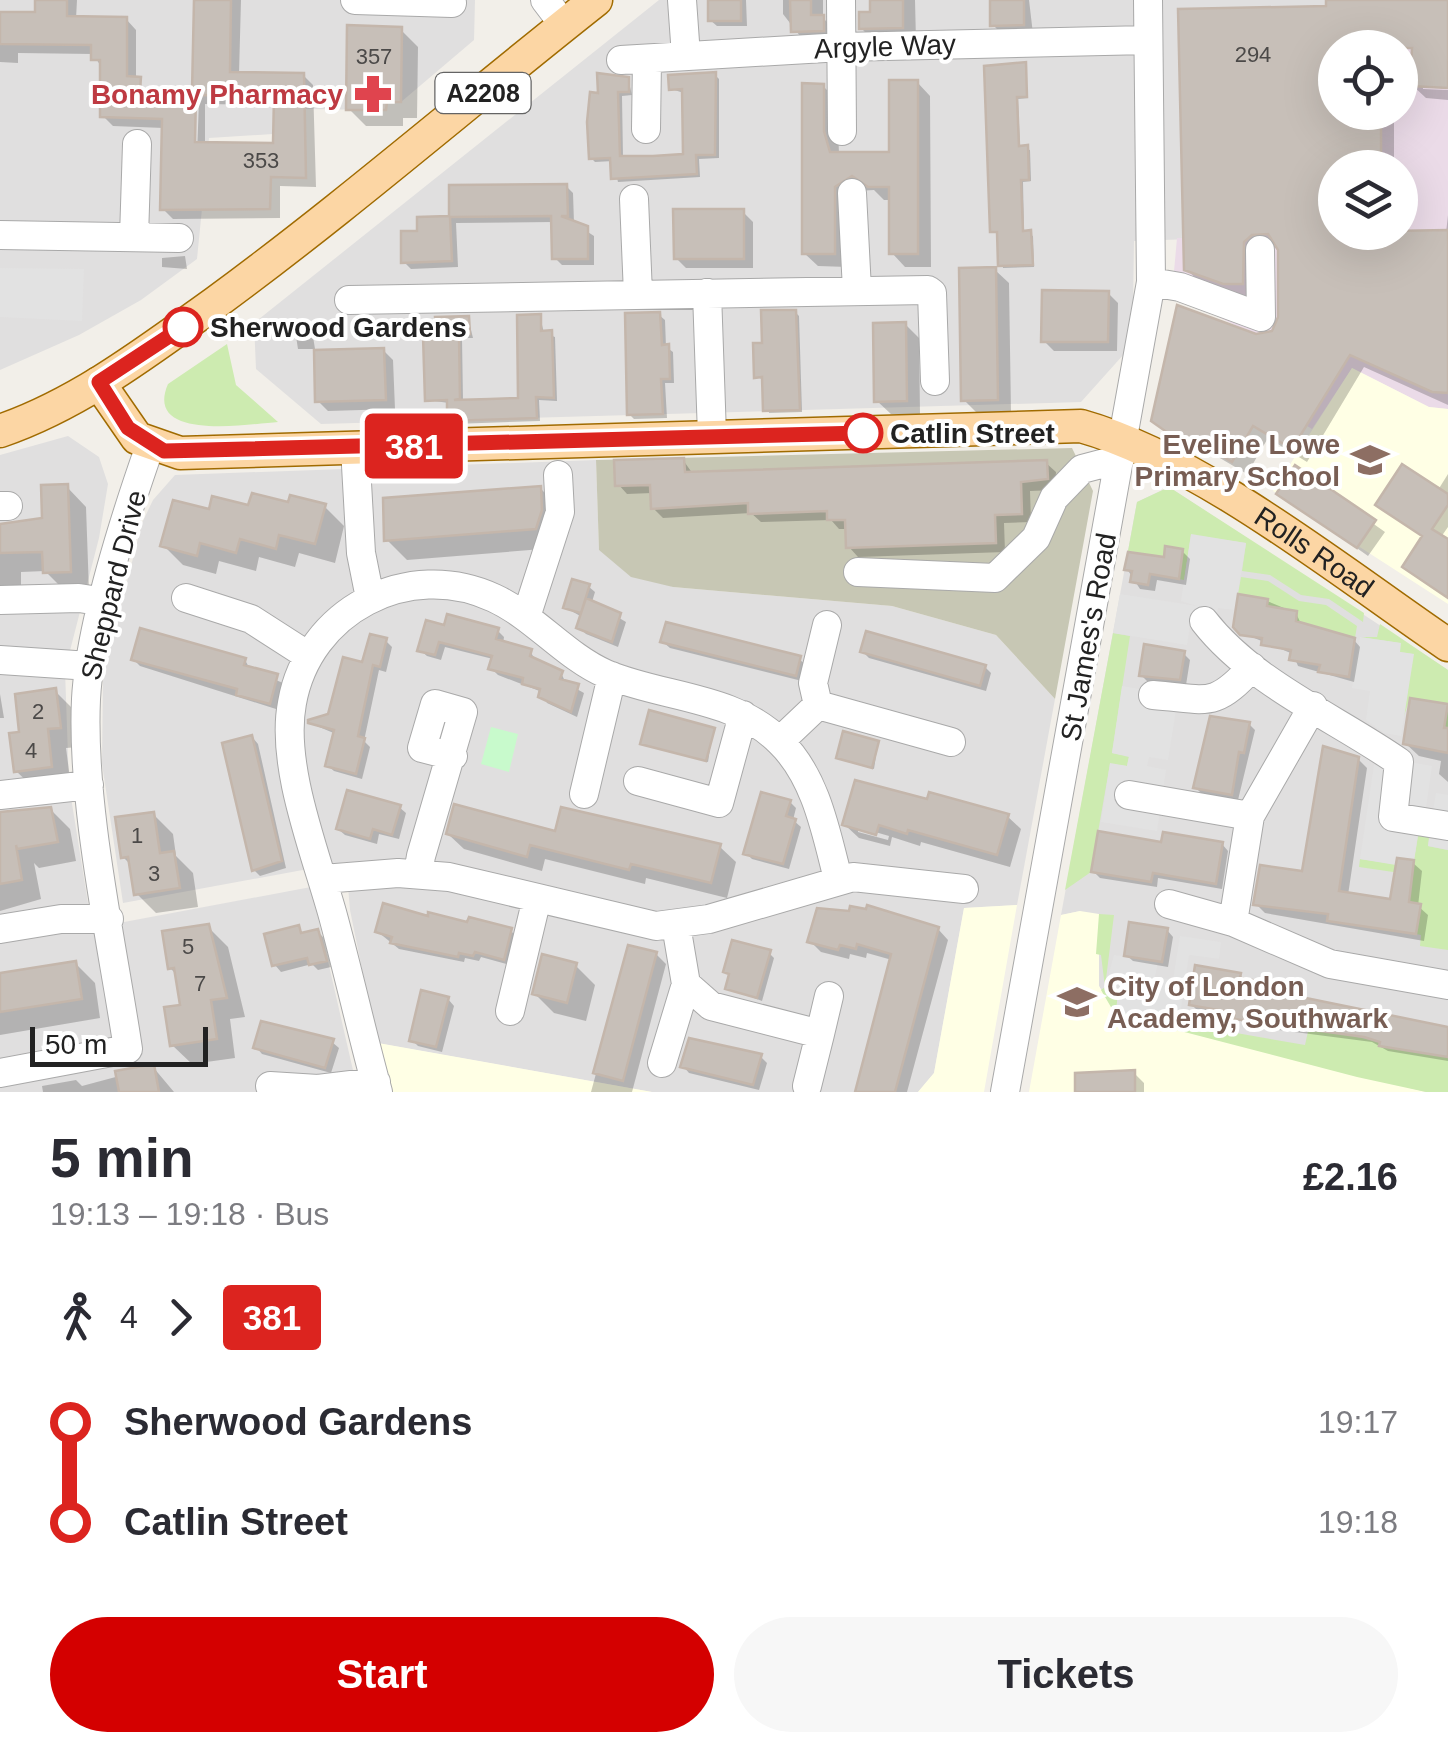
<!DOCTYPE html>
<meta charset="utf-8">
<style>
:root{--surface:#fff;--page:#f7f7f7;--text:#2b2b33;--muted:#7c7c81;--accent:#d40000}
body{margin:0;font-family:Arial,sans-serif;background:var(--page);color:var(--text);height:100vh;display:flex;flex-direction:column;font-size:38px;white-space:nowrap}
*{box-sizing:border-box;margin:0}
p{font-size:32px;color:var(--muted)}
.icon{flex:none;width:55px;height:55px;fill:none;stroke:currentColor;stroke-width:2;stroke-linecap:round;stroke-linejoin:round}
.map{position:relative;height:1092px;overflow:hidden}
.drawer{display:flex;flex-direction:column;background:var(--surface);flex:1}
.drawer>*{flex:none}
.badge{padding:0 20px;border-radius:8px;font-size:35px;line-height:65px}
.fabs{position:absolute;left:1318px;top:30px;display:grid;gap:20px}
.fabs a{display:grid;place-items:center;width:100px;height:100px;border-radius:50%;background:var(--surface);box-shadow:0 10px 40px #0002;font-size:50px}
.scale{position:absolute;left:30px;bottom:25px;width:178px;box-sizing:border-box;padding-left:10px;border:5px solid #222;border-top:0;font-size:28px;line-height:35px;white-space:nowrap;color:#222;-webkit-text-stroke:8px #fff;paint-order:stroke}
.map>.badge{position:absolute;translate:-50% -50%;box-shadow:0 0 0 5px #fff}
.legs{display:flex;align-items:center;gap:15px;height:110px;padding:0 50px;font-size:32px}
.legs p{margin-inline-start:auto}
.headline{display:flex;align-items:center;justify-content:space-between;height:170px;padding:0 50px}
h1{font-size:55px;font-weight:700;line-height:75px}
.cta{display:flex;gap:20px;margin-top:auto;padding:20px 50px}
.cta a{flex:1;height:115px;border-radius:60px;background:var(--accent);color:#fff;font-size:40px;font-weight:700;line-height:115px;text-align:center}
.cta a+a{background:var(--page);color:var(--text)}
ul{padding:0 50px;list-style:none}
li{display:flex;align-items:center;gap:35px;height:100px;font-size:38px}
li i{display:grid;place-items:center;width:15px;height:100%;margin:0 12px;background:currentColor}
li i::after{content:'';width:25px;height:25px;margin:-12px;border:8px solid;border-radius:50%;background:var(--surface)}
li p{margin-inline-start:auto}
li:first-child i{background:linear-gradient(#0000 50%,currentColor 0)}
li:last-child i{background:linear-gradient(currentColor 50%,#0000 0)}
.map>svg:first-child{display:block}
</style>
<div class="map">
<svg width="1448" height="1092" viewBox="0 0 1448 1092">
<rect width="100%" height="100%" fill="#f2efe9"/>
<path fill="#e0dfdf" d="M0 0H475L474 40 401 102H387L386 110 304 109 273 134 209 138 197 259 141 300 79 335 0 370Z
M659 0H1337L1311 228 1250 237 1134 241 1133 308 1124 354 1081 402 321 424 256 369 254 323Z
M68 436 99 457 108 484 99 538 65 670 69 785 92 928 311 887 358 1092H0V455Z
M596 460 599 550 673 587 892 606 996 635 1055 699 1017 905 964 908 934 1073 918 1092H652L377 1043 350 910 346 862 123 903 102 764 103 676 142 523 153 500 175 475Z
M1169 487 1448 670V1092H1426L1357 1077 1115 1014 1099 986 1096 954 1080 911 1061 915 1137 502Z"/>
<path fill="#ebdbe8" fill-rule="evenodd" d="M1448 0V409L1429 407 1352 368 1312 429 1236 381 1243 329 1172 294 1177 238 1250 237 1311 228 1336 113 1400 112V48ZM1335 168H1400V232H1335Z"/>
<path fill="#ffffe5" d="M1352 368 1429 407 1448 409V604L1273 491Z
M1017 905 984 1092H918L934 1073 964 908Z
M1080 911 1099 914V986L1116 1014 1426 1092H1029L1061 915Z
M378 1043 652 1092H389Z"/>
<path fill="#c7c7b4" d="M1072 448 1093 491 1055 699 996 635 892 606 673 587 631 577 599 550 596 460Z"/>
<path fill="#cdebb0" d="M227 344 236 385 278 422C249 424 143 442 168 384Z
M1169 487 1364 613 1363 622 1329 599 1301 595 1270 575 1242 571 1246 543 1191 535 1184 580 1179 579 1183 549 1166 546 1164 557 1128 551 1137 502Z
M1241 577 1268 581 1299 601 1326 605 1357 626 1355 638 1296 621 1297 611 1267 606 1268 599 1238 594Z
M1380 624 1448 670V728L1410 698 1404 716 1413 654 1400 652V643L1360 637H1377Z
M1113 633 1130 636 1112 753 1129 756 1127 766 1110 764 1091 872 1065 890Z
M1407 828 1431 829 1428 846 1448 850V950L1420 946 1421 935 1416 934 1421 904 1403 901 1407 874 1359 867 1360 859 1413 867 1418 836 1405 833Z
M1099 914 1114 915 1105 987 1118 993 1116 1012 1305 1045 1309 1027C1361 1036 1395 1048 1448 1057V1092H1426L1357 1077 1115 1014 1101 990 1105 987 1101 955 1096 954Z"/>
<path fill="#c8facc" d="M491 727 518 734 509 772 481 764Z"/>
<path fill="#e2e2e2" d="M0 268 84 269 82 321 0 317Z
M1191 534 1246 543 1235 610 1218 608 1216 618 1190 626 1187 645 1113 633 1120 594 1197 606 1181 601Z
M1360 637 1401 643 1400 652 1414 654 1401 736 1384 733 1366 720 1370 691 1352 688Z
M1122 686 1139 689 1159 707 1176 710 1168 760 1149 757 1147 766 1166 770 1157 831 1101 822 1110 763 1127 766 1129 757 1112 753Z
M1415 763 1432 766 1426 808 1410 805 1409 809 1433 811 1436 793 1448 795V850L1428 846 1430 829 1405 833 1418 835 1414 860 1397 858 1396 865 1360 859 1374 765 1392 768Z
M1180 936 1221 942 1219 959 1189 955 1179 1021 1116 1012 1118 993 1105 987 1114 955 1158 962 1155 977 1173 980Z"/>
<path fill="#0003" fill-rule="evenodd" d="M37 0H77L76 19H126L136 30V79L150 94 194 95 196 0H241L239 74 303 75 313 85 316 187 280 186V218L173 219 163 209 164 128 113 126 103 116 102 68 93 54 18 53V63L0 62V14L37 15ZM194 101H199L197 154H192ZM205 104 276 105V145L205 144Z
M710 0H746L747 26H717L710 20Z
M783 0H823V18L836 31 807 45 783 14Z
M872 0H915L916 41 875 42 861 28 872 14Z
M990 0H1029L1033 34 1003 35 993 25Z
M1329 0H1393L1335 48V112H1394V168H1335V232L1446 233 1448 215V405L1364 367 1307 462 1268 438 1247 474 1208 451 1201 457 1154 420 1256 336 1273 333 1281 317 1280 247 1266 248 1256 297H1239L1201 283 1186 269 1329 8Z
M1425 0H1448V85L1423 84V89L1448 90V100L1426 98 1412 85Z
M401 30 418 47 417 118H403V126H366L349 109Z
M1025 64 1028 98 1018 99 1020 148 1030 150 1031 181 1023 182 1024 233 1033 236 1034 267 1003 268 1000 233 992 231 987 68Z
M715 75 719 79V158L699 159 700 177 618 182 613 161 595 162 591 158 600 96 628 79 632 95 622 96 623 158 686 157 684 93 671 89Z
M917 82 930 96 931 267H905L892 253V200H884L874 190 857 191 848 267 818 266 804 253 823 86 837 100 839 154H891Z
M566 186 573 193 574 223 594 236V265H562L555 258 554 222 456 223 458 267 411 269 404 262 420 233V219L451 218V187Z
M743 212 753 222V268H686L676 258Z
M185 256 187 269 162 267V258Z
M995 270 1009 283 1011 413H977L963 399Z
M1108 293 1118 303 1117 351H1054L1044 341Z
M795 312 799 316 802 412 769 413 764 380 757 377 764 346Z
M659 315 665 320 666 347 673 352 674 383H665L667 418 634 419 629 414Z
M540 317 544 333 555 337 557 401 539 400 540 421 454 424 449 403 427 400 438 338 468 318 473 338H462L463 402 521 400Z
M905 324 919 338 920 414H891L877 401Z
M295 330H312L315 349H298Z
M383 350 393 360 395 409 328 411 318 401Z
M683 460 693 474 1046 463 1056 472 1055 490 1030 491 1031 522 1004 523 1005 552 858 557 849 547 848 529H839L831 520 761 522 751 513 663 518 653 508 652 493 627 494 618 484Z
M1296 469 1385 532 1368 556 1279 493Z
M1448 474V527L1441 537 1448 542V598L1405 567 1424 538 1379 505 1438 490Z
M67 487 86 507 89 591H65L45 571 21 572V595L0 596V526L45 520Z
M540 488 560 508 555 548 407 560 387 540Z
M290 505 324 506 344 526 335 563 299 553 295 567 259 557 256 571 219 561 216 574 183 565 163 545 210 512Z
M1182 551 1190 559 1186 585 1157 580 1155 591 1140 589 1127 569Z
M588 586 595 592 592 602 626 622 618 647 586 634 579 627 582 617 566 608Z
M1267 601 1296 613 1302 626 1354 640 1360 647 1354 682 1298 666 1293 654 1242 633Z
M445 628 498 631 504 637 503 644 530 651 536 661 561 673 566 683 584 693 577 717 547 703 542 692 498 675 491 668 493 659 445 647 441 660 427 656 420 650Z
M386 641 392 647 386 672 379 670 364 741 370 747 362 779 334 771 327 765 336 734 312 724 330 716Z
M663 642 799 659 806 665 802 681 670 648Z
M863 652 985 667 991 673 986 691 869 658Z
M1184 654 1190 660 1186 685 1148 682 1141 675Z
M134 660H245L250 669 283 683 276 709 140 666Z
M55 691 75 711 79 747 66 748 71 786 36 790 16 771 22 735Z
M0 694 4 718H0Z
M1446 707 1448 708V782L1439 774 1441 761 1419 756 1405 743Z
M1249 724 1255 730 1238 800 1202 794 1196 788Z
M713 730 708 762 645 745Z
M252 737 258 744 286 868 260 876 254 870Z
M878 743 874 769 839 757Z
M1358 759 1367 768 1348 895 1392 902 1413 863 1422 871 1418 906 1428 915 1424 941 1265 913 1256 904 1304 873Z
M790 802 796 808 793 820 801 827 789 869 752 859 746 853Z
M928 802 1007 816 1021 829 1010 867 921 842 920 846 892 837 890 846 859 838 845 825ZM858 827 889 836 888 840 858 832Z
M399 807 406 813 399 839 379 834 377 844 345 835 338 829Z
M50 809 70 829 76 861 39 868 34 863 41 899 0 911V842Z
M153 814 173 834 176 856 193 873 198 907 156 913 136 893 132 866 123 857Z
M448 834H557L720 847 736 862 727 898 646 878 645 884 545 859 542 871 464 849Z
M1222 844 1228 851 1222 889 1158 878 1157 887 1100 878 1094 872 1163 845Z
M851 913 938 929 948 940 907 1092H859L892 960 867 953 866 958 850 954 849 959 821 952 810 941Z
M430 919 510 930 517 937 510 965 481 957 479 961 465 958 464 962 399 949 378 932Z
M208 927 228 947 245 1017 230 1019 235 1058 192 1064 172 1045 183 1007 178 976 170 968Z
M298 928 305 935 317 931 324 938 331 967 318 970 312 964 281 972 275 965Z
M1167 930 1173 937 1168 967 1133 961 1126 955Z
M630 948 656 954 666 964 632 1092H591Z
M769 953 774 958 762 1001 728 988Z
M75 963 95 983 100 1018 0 1035V976Z
M575 965 595 985 586 1021 554 1013 535 994Z
M1240 975 1247 982 1301 990 1307 1001 1448 1030V1061L1388 1051 1372 1042 1279 1030 1198 1011 1191 1004Z
M448 999 454 1006 442 1052 418 1046 412 1040Z
M332 1042 339 1048 331 1073 262 1054 256 1047Z
M761 1057 767 1063 759 1090 689 1073 683 1066Z
M153 1067 174 1092H43L42 1086 76 1080 82 1086Z
M1134 1073 1144 1083V1092H1078Z"/>
<path fill="#c7bfb8" stroke="#c4b6ab" stroke-width="2.5" fill-rule="evenodd" d="M35 0H67V16L127 17V76L141 77 140 91 192 92 194 0H231L230 72 304 73 306 178 271 177 270 209 160 210 162 119 100 117V60H91V45L0 44V12H35ZM196 95 274 96 273 143 195 142Z
M708 0H741V21H708Z
M790 0H811V15H824V31L791 32Z
M870 0H903V28L859 29V12H870Z
M990 0H1024V25L990 26Z
M1326 0H1448V88L1410 86 1412 48H1335V112H1381V168H1335V232L1448 230V393L1432 392 1350 355 1292 449 1253 426 1232 462 1193 438 1185 445 1151 421 1177 305 1256 334 1272 331 1278 317V250L1268 234 1252 235 1244 242 1243 284H1223L1184 270 1178 9 1326 6Z
M347 25 402 27 401 102H387L386 110H346Z
M1026 62 1027 97H1017L1019 146 1028 145 1029 180H1021L1023 231 1031 230 1033 265 998 266 997 232H990L984 66Z
M716 72 715 155H696L697 174 611 179 610 158 589 159 587 122 590 92 598 93 597 73 629 77V92H618L620 156H653L683 154 682 89 669 90 668 75Z
M889 80H918V254H889V187H868L852 176 835 187V254H802V83L824 84V131L830 152H889Z
M567 184 568 216H561L588 226V259H552L551 216 450 217 452 261 401 263V231H417V217L449 216V185Z
M673 209H744V259H674Z
M996 267 998 400 961 401 959 268Z
M1042 290 1109 291 1108 342H1041Z
M761 310H796L800 410 763 411 762 377 754 378 753 343H762Z
M660 312 662 345 669 344 670 379H661L663 414 627 415 625 313Z
M541 314V331L552 330 554 398 536 397 537 418 447 421V400L425 401 423 336 436 335 435 317 469 316 470 334 459 335 460 399 454 400 490 399 518 398 517 315Z
M906 322 907 401 874 402 873 323Z
M384 348 386 400 315 402 314 350Z
M684 458 685 472 1047 460 1048 479 1021 482 1022 514 995 515 996 543 846 548 845 520H827V511L748 514V503L651 509 650 485 615 486 614 460Z
M1402 464 1448 494V505L1432 529 1448 539V598L1402 567 1422 536 1375 505Z
M1295 465 1376 520 1357 548 1276 494Z
M68 484 71 572 43 573 42 552 0 553V524L42 518 41 485Z
M541 486 542 510 536 529 384 541 383 498Z
M252 493 288 502 290 495 326 504 315 544 279 535 276 549 240 539 236 553 200 543 197 556 160 546 173 500 209 509 212 496 248 505Z
M1165 546 1183 549 1179 579 1150 574 1148 585 1130 582 1132 571 1124 570 1128 552 1164 557Z
M572 579 590 584 581 613 586 598 621 613 612 642 576 628 581 613 563 608Z
M1238 594 1268 599 1267 606 1297 611 1296 621 1355 638 1349 677 1318 672 1320 665 1289 660 1291 650 1261 645 1262 638 1240 635 1233 627Z
M447 614 499 628 496 639 532 649 530 656 563 671 560 679 579 684 571 712 538 697 540 689 522 684 523 678 488 669 492 656 439 642 435 655 417 651 426 620 444 625Z
M666 622 801 656 796 676 660 642Z
M140 628 246 658 244 665 278 674 270 704 236 695 237 689 131 660Z
M866 631 986 665 980 686 860 652Z
M370 634 387 638 380 667 373 665 358 736 365 738 356 774 325 766 334 730 308 723V720L328 714 343 657 362 662Z
M1144 644 1185 651 1180 680 1139 676Z
M56 688 61 728 48 729 52 767 14 772 9 733 19 732 15 694Z
M1410 698 1448 704 1444 728H1448V753L1403 744Z
M649 710 715 728 706 761 640 744Z
M1210 716 1250 722 1244 753 1239 752 1232 795 1193 788Z
M843 731 879 741 872 768 836 758Z
M252 735 282 861 252 871 222 743Z
M1323 746 1359 757 1339 891 1390 899 1397 858 1414 860 1409 902 1421 904 1416 934 1327 921 1328 914 1253 905 1260 865 1302 871Z
M855 780 927 799 929 792 1009 814 997 855 908 830 907 834 879 825 876 835 842 825Z
M347 790 401 805 392 835 373 829 370 839 336 829Z
M761 792 791 800 786 816 796 819 783 864 743 854Z
M454 804 555 831 561 807 721 844 711 883 631 864 629 870 530 845 527 857 446 834Z
M51 807 58 842 17 849 16 845 22 880 0 884V812Z
M154 812 160 853 174 851 180 888 134 895 128 857 121 858 115 817Z
M1098 831 1161 842 1163 832 1223 842 1216 884 1153 873 1151 882 1091 872Z
M383 903 428 916V912L467 922 469 917 512 928 504 960 475 952 473 956 459 953 458 957 390 943 392 937 375 932Z
M867 905 939 927 895 1092H855L891 954 857 944 856 949 840 945 838 950 807 942 817 908 849 911 850 906 866 909Z
M1129 922 1168 928 1162 962 1124 956Z
M209 924 227 998 211 1000 217 1039 170 1046 164 1007 180 1005 174 968 168 969 162 931Z
M299 925 301 933 318 929 327 961 309 965 307 958 272 966 264 934Z
M732 940 771 950 757 998 725 989 729 974 723 972Z
M628 945 657 952 623 1081 593 1073Z
M542 954 577 963 567 1003 532 994Z
M76 961 82 999 0 1012V973Z
M1195 965 1241 973 1240 978 1302 988 1301 997 1448 1027V1057L1379 1046 1380 1042 1364 1037 1234 1019 1235 1013 1189 1005Z
M421 990 449 997 436 1047 409 1041Z
M261 1021 334 1039 325 1068 253 1048Z
M689 1038 762 1054 753 1085 680 1067Z
M154 1064 159 1092H119L115 1071Z
M1135 1070V1092H1075V1073Z"/>
<g fill="none" stroke-linecap="round" stroke-linejoin="round">
<g stroke="#a9a9a9" stroke-width="30">
<path id="minor" d="M355 0 452 3
M545 0 564 25
M682 0 686 56
M841 0 842 131
M621 60 842 47 1148 40
M646 129 647 59
M852 193 857 290
M634 199 638 294
M0 235 179 238
M134 237 137 144
M1151 282 1180 287 1261 317 1260 250
M707 293 712 435
M349 300 928 290 932 293 935 381
M355 448 361 553 370 598
M0 506H8
M858 572 995 578 1036 538 1054 498 1082 469 1120 459
M186 598 251 619 307 655
M0 600 79 598 105 602
M526 617 560 512 558 475
M1204 621C1252 683 1336 718 1399 762L1393 817 1448 826
M0 660 90 666
M1153 695C1207 699 1213 710 1252 667
M818 705 951 742
M780 741 818 705 813 683 827 625
M638 781 719 803 743 715
M584 794 612 676
M0 795 89 785
M1129 795 1250 816
M418 873 421 856 463 712 435 704 422 748 453 756
M323 879 398 873 449 877 656 926 709 919 853 877 964 889
M1169 904 1233 922 1330 964 1448 985
M1233 922 1250 816 1313 706
M0 929 61 919H109
M686 984 711 1006 820 1034 807 1086
M510 1011 537 898
M820 1034 829 996
M662 1063 686 984 676 925
M0 1073 128 1049C112 942 81 805 86 699 90 624 125 517 150 446
M270 1086 318 1089 376 1082
M378 1092C362 1034 349 975 333 916 316 854 280 766 292 703 308 611 408 558 494 598 535 617 565 656 606 674 663 698 735 696 780 742 816 777 826 832 838 879
M1005 1092 1151 282 1148 0"/>
</g>
<g stroke="#a06b00" stroke-width="35">
<g id="major">
<path id="s1" d="M99 383 137 438 180 453 1081 426C1202 460 1342 573 1448 645"/>
<path d="M0 431C79 404 148 351 215 303 346 207 469 100 596 0"/>
</g>
</g>
<use href="#minor" stroke="#fff" stroke-width="28"/>
<use href="#major" stroke="#fcd6a4" stroke-width="32"/>
</g>
<g fill="none" stroke-linecap="round" stroke-linejoin="round">
<g stroke="#fff" stroke-width="22">
<path id="line-1" d="M183 327 99 382 128 428 164 451 863 433"/>
</g>
<use href="#line-1" stroke="#dc241f" stroke-width="15"/>
</g>
<defs>
<g id="pharmacy-bare" transform="scale(3)"><path d="M-2-6h4v4h4v4h-4v4h-4v-4h-4v-4h4Z" fill="#e0444e" stroke="#fff" stroke-width="2.5" paint-order="stroke"/></g>
<g id="school-bare" transform="scale(3)"><path d="M0-5L7-2L0 1L-7-2ZM-4 1L0 2.5L4 1V4Q0 6-4 4Z" fill="#8d6e63" stroke="#fff" stroke-width="2.5" paint-order="stroke"/></g>
</defs>
<g fill-rule="evenodd">
<use href="#pharmacy-bare" x="373" y="94"/>
<use href="#school-bare" x="1370" y="460"/>
<use href="#school-bare" x="1077" y="1002"/>
</g>
<g fill="#fff" stroke="#dc241f" stroke-width="5">
<circle cx="183" cy="327" r="18"/>
<circle cx="863" cy="433" r="18"/>
</g>
<g text-anchor="middle" stroke-width="8" stroke-linejoin="round" paint-order="stroke">
<g font-size="22" fill="#4b4948">
<text x="1253" y="62">294</text>
<text x="374" y="64">357</text>
<text x="261" y="168">353</text>
<text x="38" y="719">2</text>
<text x="31" y="758">4</text>
<text x="137" y="843">1</text>
<text x="154" y="881">3</text>
<text x="188" y="954">5</text>
<text x="200" y="991">7</text>
</g>
<rect fill="#fff" stroke="#646464" stroke-width="2.5" x="435.5" y="73" width="95" height="40" rx="8"/>
<g font-size="25" font-weight="bold" fill="#222">
<text x="483" y="102">A2208</text>
</g>
<g font-size="28" fill="#222" stroke="#fff">
<text transform="translate(885 46) rotate(-2)" y="10">Argyle Way</text>
<text dy="10" stroke="none"><textPath href="#s1" startOffset="1280">Rolls Road</textPath></text>
<text transform="translate(113 585) rotate(-76)" y="10">Sheppard Drive</text>
<text transform="translate(1088 637) rotate(-80)" y="10">St James's Road</text>
</g>
<g font-size="28" font-weight="bold" fill="#be3a42" stroke="#fff" text-anchor="end">
<text x="343" y="104">Bonamy Pharmacy</text>
</g>
<g font-size="28" font-weight="bold" fill="#222" stroke="#fff" text-anchor="start">
<text x="210" y="337">Sherwood Gardens</text>
<text x="890" y="443">Catlin Street</text>
</g>
<g font-size="28" font-weight="bold" fill="#785e54" stroke="#fff" text-anchor="end">
<text x="1340" y="454">Eveline Lowe<tspan x="1340" dy="32">Primary School</tspan></text>
<text x="1107" y="996" text-anchor="start">City of London<tspan x="1107" dy="32">Academy, Southwark</tspan></text>
</g>
</g>
</svg>
<div class="fabs">
<a><svg class="icon" aria-label="locate" viewBox="0 0 24 24"><circle cx="12" cy="12" r="6"/><path d="M12 2v4M12 18v4M2 12h4M18 12h4"/></svg></a>
<a><svg class="icon" aria-label="layers" viewBox="0 0 24 24"><path d="M12 4l9 5-9 5-9-5zM3 14l9 5 9-5"/></svg></a>
</div>
<div class="scale">50 m</div>
<b class="badge" style="left:414px;top:446px;background:#dc241f;color:#fff">381</b>
</div>
<section class="drawer">
<div class="headline"><div><h1>5 min</h1><p>19:13 – 19:18 · Bus</p></div><b>£2.16</b></div>
<div class="legs"><svg class="icon" aria-label="walk" viewBox="0 0 24 24"><circle cx="13" cy="4" r="2"/><path d="M13 8l-2 6 4 7M11 14l-3 7M7 12l3-4h3l4 4"/></svg>4<svg class="icon" aria-label="forward" viewBox="0 0 24 24"><path d="M9 5l7 7-7 7"/></svg><b class="badge" style="background:#dc241f;color:#fff">381</b></div>
<ul>
<li><i style="color:#dc241f"></i><b>Sherwood Gardens</b><p>19:17</p></li>
<li><i style="color:#dc241f"></i><b>Catlin Street</b><p>19:18</p></li>
</ul>
<div class="cta"><a>Start</a><a>Tickets</a></div>
</section>
